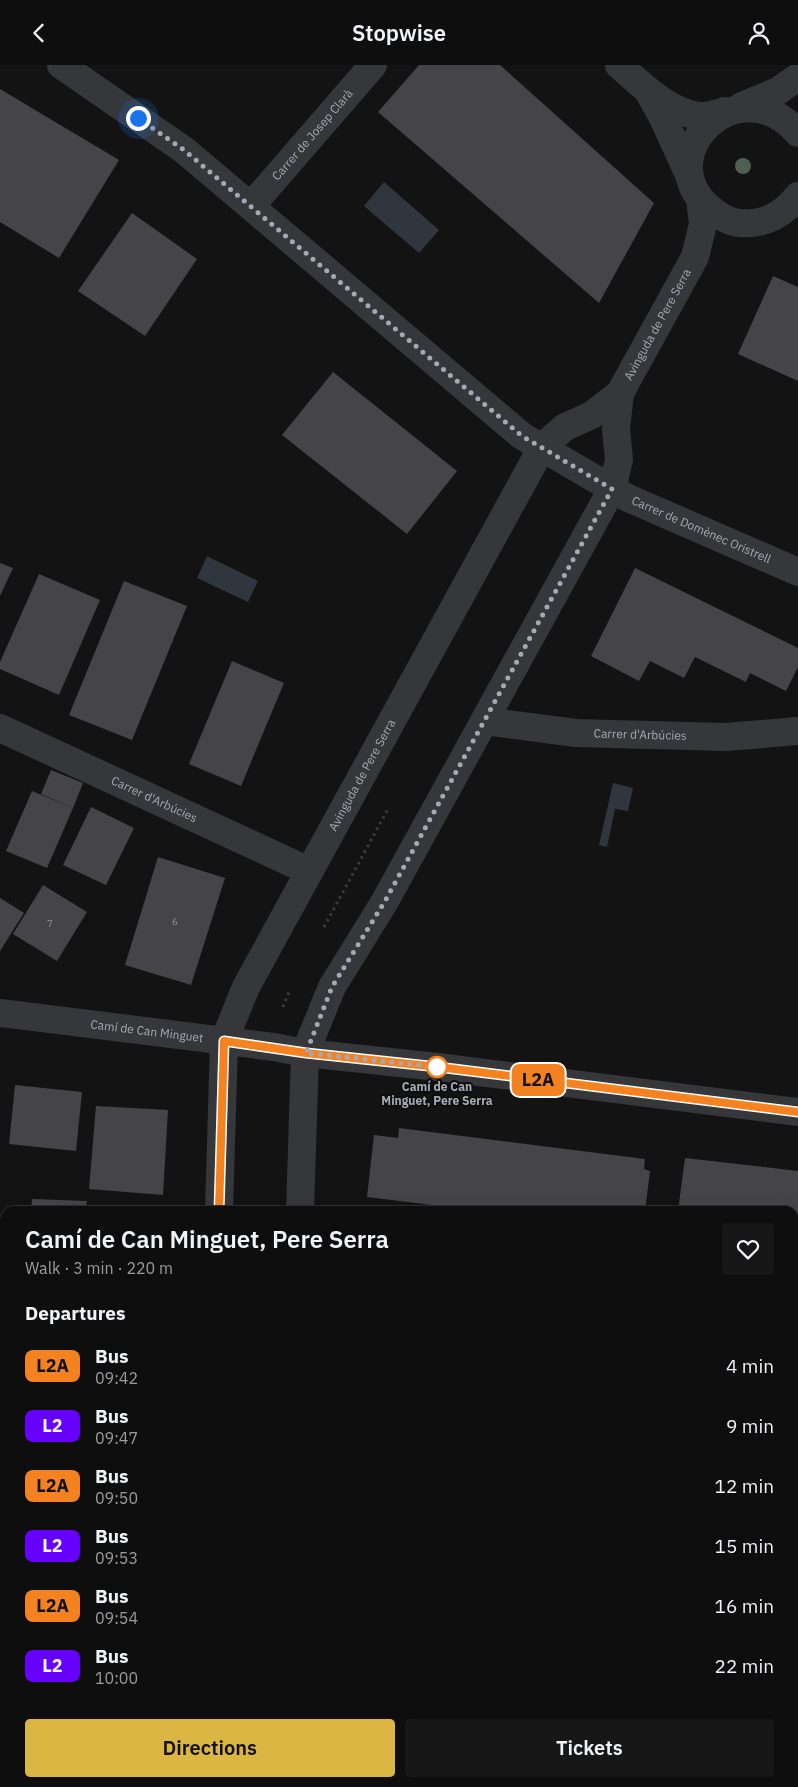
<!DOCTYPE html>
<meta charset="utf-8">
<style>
:root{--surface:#0e0e0f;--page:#171718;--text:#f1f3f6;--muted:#9b9c9e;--line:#2e2e2f;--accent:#dcb643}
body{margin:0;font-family:"IBM Plex Sans",sans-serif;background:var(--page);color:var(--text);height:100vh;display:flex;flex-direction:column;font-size:19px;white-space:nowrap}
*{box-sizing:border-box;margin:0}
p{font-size:16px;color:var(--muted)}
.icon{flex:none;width:28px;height:28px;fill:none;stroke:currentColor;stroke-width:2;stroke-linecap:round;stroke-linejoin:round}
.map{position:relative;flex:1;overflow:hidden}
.sheet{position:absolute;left:0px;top:1141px;width:799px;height:581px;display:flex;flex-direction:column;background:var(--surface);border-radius:15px 15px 0 0;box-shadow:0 5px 20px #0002,0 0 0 1px var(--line)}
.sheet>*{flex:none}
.badge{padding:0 10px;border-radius:8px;font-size:18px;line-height:32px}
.you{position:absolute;width:25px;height:25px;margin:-12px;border:4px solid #fff;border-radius:50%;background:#1a73e8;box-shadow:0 0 0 8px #1a73e833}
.map>.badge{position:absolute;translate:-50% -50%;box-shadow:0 0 0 2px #fff}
h2{padding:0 25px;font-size:19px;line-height:45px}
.round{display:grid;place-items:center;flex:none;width:52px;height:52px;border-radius:5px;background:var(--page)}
.overview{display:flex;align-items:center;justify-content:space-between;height:85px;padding:0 25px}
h1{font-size:24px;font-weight:600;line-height:38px}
.button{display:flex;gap:10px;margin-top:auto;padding:10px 25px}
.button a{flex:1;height:58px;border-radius:5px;background:var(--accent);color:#111;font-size:20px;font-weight:600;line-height:58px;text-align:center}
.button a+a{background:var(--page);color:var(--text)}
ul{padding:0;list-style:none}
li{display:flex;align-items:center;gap:15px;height:60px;padding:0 25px}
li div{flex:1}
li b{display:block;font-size:19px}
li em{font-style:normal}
li .badge{min-width:55px;font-weight:700;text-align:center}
header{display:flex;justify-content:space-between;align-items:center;height:65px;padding:0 25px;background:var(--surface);font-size:22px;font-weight:600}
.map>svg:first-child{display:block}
</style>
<header><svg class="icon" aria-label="back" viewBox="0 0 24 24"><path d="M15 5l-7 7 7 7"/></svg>Stopwise<svg class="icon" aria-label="person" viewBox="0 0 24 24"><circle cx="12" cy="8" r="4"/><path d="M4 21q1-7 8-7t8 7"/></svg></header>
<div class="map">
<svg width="798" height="1722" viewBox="0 0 798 1722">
<rect width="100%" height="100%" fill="#131314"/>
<path fill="#30363d" d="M384 117 439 165 419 188 364 141Z
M207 491 258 516 248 537 197 513Z
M613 718 633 723 628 746 615 744 607 782 599 780Z"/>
<path fill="#454549" d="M419 0H500L654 138 599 238 378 47Z
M0 24 119 95 59 193 0 157Z
M132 148 197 194 145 271 78 226Z
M773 211 798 222V316L738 289Z
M333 307 457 406 407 469 282 370Z
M0 498 13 503 0 531Z
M635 503 798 583V602L786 626 750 608 746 617 695 592 684 613 650 596 639 616 591 591Z
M39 509 100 535 59 630 0 604V597Z
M124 516 187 541 132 675 69 650Z
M232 596 284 618 241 721 189 699Z
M51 705 83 718 73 743 41 729Z
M32 726 73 743 47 803 6 786Z
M91 742 134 763 106 820 63 800Z
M158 792 225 813 191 920 125 900Z
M43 820 87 847 57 896 13 869Z
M0 833 24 848 0 886Z
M15 1020 82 1027 76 1086 9 1079Z
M96 1041 168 1045 163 1130 89 1124Z
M399 1063 645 1094 644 1104 650 1106 645 1146H481L367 1132 374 1070 398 1073Z
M685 1093 798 1106V1192H794V1146H678Z
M32 1134 87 1136 86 1146H31Z
M9 1718H147L146 1722H9Z"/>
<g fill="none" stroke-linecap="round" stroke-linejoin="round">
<path stroke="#3b3c40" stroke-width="3" stroke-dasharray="2.5 4" stroke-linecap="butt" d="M324 862 389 742
M283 942 289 927"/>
<g stroke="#36373b" stroke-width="28">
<path id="s1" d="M61 0 184 85 522 371 628 433 798 507"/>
<path d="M619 0C640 19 672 50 702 51 710 51 718 48 725 46"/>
<path d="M648 26 663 53 689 110"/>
<path d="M742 41 778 26 798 12"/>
<path d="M798 68C738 0 652 88 706 140 715 148 727 157 739 158 764 160 782 151 798 131"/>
<path id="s2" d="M251 141 373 0"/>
<path id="s3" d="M485 656 576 668 726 672 798 666"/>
<path id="s4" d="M0 663 309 806"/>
<path id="s5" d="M0 948 274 982 305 988 438 1002 798 1047"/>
<path id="s6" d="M219 1146 224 976 246 922 542 382 565 362 592 350 620 328 695 192 703 159 700 134"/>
<path d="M300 1146 305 988 332 922 385 836 612 424 619 395 616 364 620 328"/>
<path d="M218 1718 219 1722"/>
<path d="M289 1718V1722"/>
</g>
</g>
<circle fill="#4e5e52" cx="743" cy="101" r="8"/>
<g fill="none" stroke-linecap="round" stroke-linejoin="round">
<g stroke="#fff" stroke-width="11">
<path id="line" d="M219 1146 224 976 306 988 438 1002 798 1047"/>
</g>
<use href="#line" stroke="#f58220" stroke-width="8"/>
<path stroke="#a6a9b3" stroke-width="5" stroke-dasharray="0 9" d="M138 53 184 85 522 371 612 424 385 836 332 922 306 988 437 1002"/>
</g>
<circle fill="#fff" stroke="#f58220" stroke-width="2.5" cx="437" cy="1002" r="10"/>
<g text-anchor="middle" stroke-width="4" stroke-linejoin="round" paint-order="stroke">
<g font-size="10" fill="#8e9098">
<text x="175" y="860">6</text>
<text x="50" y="862">7</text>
</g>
<g font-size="12" fill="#a6a9b3" stroke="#0e0e0f">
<text dy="4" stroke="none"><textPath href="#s2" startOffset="94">Carrer de Josep Clarà</textPath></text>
<text dy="4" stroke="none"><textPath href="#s6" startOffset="1018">Avinguda de Pere Serra</textPath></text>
<text dy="4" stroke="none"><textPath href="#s1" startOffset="795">Carrer de Domènec Oristrell</textPath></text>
<text dy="4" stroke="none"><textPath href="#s3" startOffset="156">Carrer d'Arbúcies</textPath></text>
<text dy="4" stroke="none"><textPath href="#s6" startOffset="470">Avinguda de Pere Serra</textPath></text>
<text dy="4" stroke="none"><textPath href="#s4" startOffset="170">Carrer d'Arbúcies</textPath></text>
<text dy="4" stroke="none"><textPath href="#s5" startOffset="148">Camí de Can Minguet</textPath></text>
</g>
<g font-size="12" font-weight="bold" fill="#a6a9b3" stroke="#0e0e0f">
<text x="437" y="1026">Camí de Can<tspan x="437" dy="14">Minguet, Pere Serra</tspan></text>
</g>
</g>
</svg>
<div class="you" style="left:138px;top:53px"></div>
<b class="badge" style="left:538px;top:1015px;background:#f58220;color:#111">L2A</b>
<section class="sheet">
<div class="overview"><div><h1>Camí de Can Minguet, Pere Serra</h1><p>Walk · 3 min · 220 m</p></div><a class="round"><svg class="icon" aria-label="heart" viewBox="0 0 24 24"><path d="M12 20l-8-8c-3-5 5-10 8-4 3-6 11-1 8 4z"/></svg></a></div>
<h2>Departures</h2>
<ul>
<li><span class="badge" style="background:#f58220;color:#111">L2A</span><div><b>Bus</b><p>09:42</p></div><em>4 min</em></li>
<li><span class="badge" style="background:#60f;color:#fff">L2</span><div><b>Bus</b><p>09:47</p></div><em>9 min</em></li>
<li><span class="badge" style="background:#f58220;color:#111">L2A</span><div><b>Bus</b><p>09:50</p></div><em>12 min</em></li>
<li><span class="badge" style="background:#60f;color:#fff">L2</span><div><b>Bus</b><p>09:53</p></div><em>15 min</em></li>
<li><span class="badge" style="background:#f58220;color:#111">L2A</span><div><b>Bus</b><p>09:54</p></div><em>16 min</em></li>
<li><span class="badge" style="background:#60f;color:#fff">L2</span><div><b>Bus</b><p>10:00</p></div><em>22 min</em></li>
</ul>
<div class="button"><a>Directions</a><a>Tickets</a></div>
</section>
</div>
